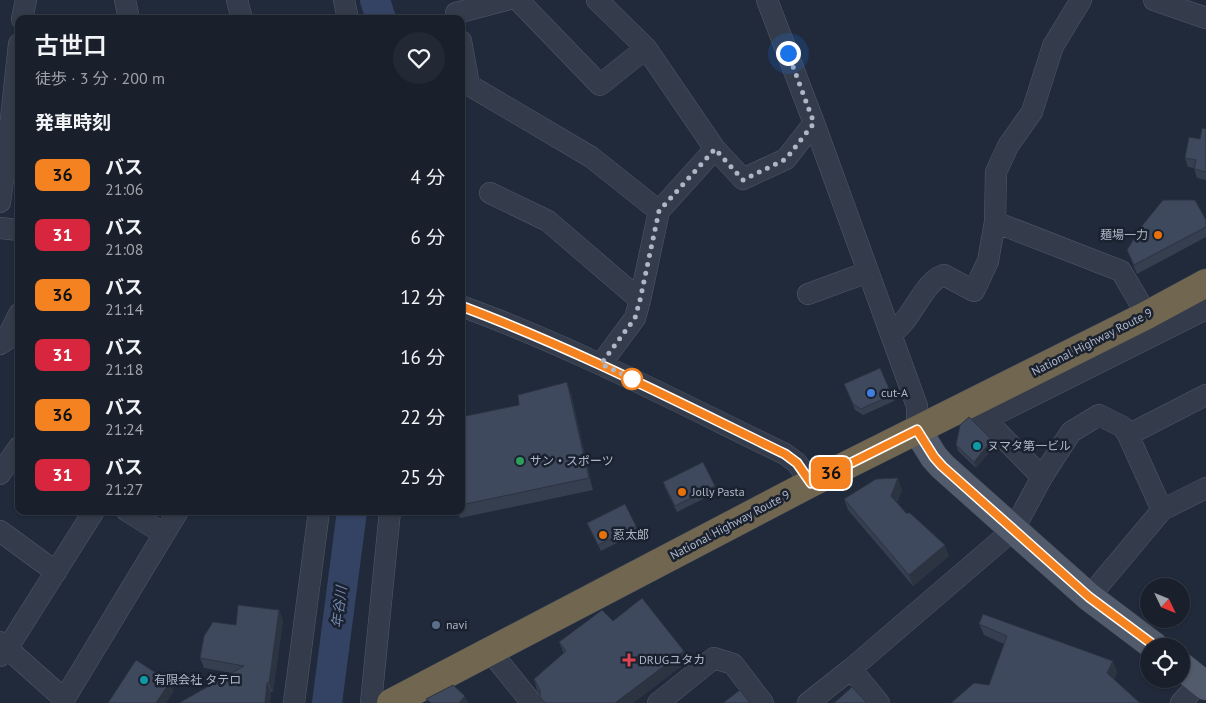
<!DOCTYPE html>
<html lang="ja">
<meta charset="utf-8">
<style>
:root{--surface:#19202c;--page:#222834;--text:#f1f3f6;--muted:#9fa3a9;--line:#373e48}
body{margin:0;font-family:"PT Sans","Noto Sans JP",sans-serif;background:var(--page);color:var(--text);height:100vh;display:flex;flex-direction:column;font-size:19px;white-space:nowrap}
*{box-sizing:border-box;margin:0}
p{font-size:16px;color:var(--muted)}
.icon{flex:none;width:28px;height:28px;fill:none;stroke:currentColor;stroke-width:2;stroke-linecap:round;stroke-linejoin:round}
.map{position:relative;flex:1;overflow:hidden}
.details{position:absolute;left:15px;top:15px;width:450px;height:500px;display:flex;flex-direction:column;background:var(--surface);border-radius:10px;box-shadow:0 1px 4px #0004,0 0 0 1px var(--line)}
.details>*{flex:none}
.badge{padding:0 10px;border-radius:8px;font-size:18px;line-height:32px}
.needle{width:32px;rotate:133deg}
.controls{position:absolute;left:1140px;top:578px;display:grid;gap:10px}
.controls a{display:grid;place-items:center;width:50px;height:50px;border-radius:50%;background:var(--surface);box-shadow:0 1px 4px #0004,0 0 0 1px var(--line);font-size:25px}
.you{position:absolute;width:25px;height:25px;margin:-12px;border:4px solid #fff;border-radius:50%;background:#1a73e8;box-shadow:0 0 0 8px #1a73e833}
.map>.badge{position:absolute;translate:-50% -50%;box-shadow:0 0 0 2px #fff}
h2{padding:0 20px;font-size:19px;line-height:45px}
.round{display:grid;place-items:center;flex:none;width:52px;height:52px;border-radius:26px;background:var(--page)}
.headline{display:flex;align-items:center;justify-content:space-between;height:85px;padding:0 20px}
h1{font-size:24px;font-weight:600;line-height:38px}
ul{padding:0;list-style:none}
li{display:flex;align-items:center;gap:15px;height:60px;padding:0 20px}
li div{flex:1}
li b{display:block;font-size:19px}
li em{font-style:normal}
li .badge{min-width:55px;font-weight:700;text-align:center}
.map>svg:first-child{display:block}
</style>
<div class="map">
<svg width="1206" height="703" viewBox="0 0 1206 703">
<rect width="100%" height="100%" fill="#212a3b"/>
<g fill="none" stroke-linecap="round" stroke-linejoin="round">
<path stroke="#344363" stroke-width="30" d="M375 0 381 19
M327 703 352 511"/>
<g stroke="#525968" stroke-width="22">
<path id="minor" d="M125 0 129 19
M237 0 242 19
M344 0 348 19
M518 0 600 85 646 48
M597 0 646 48 715 149 743 179 786 159 814 123
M767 0 814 123 917 406V430
M1154 0 1206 18
M456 13 506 0
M22 19 26 0
M461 41 469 85 591 157 659 211
M490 193 548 221 640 300
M0 202 10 128 19 44
M995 222 1121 271 1147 315
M0 228 19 230
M808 294 868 272
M461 306C573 347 678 402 785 454L797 463 811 483
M891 334C911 322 924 280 944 275L974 291 988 261 995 222 996 172 1008 146 1032 112 1053 46 1081 0
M0 344 6 340 19 314
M601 364 635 318 640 300 659 211 715 149
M977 411 1042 477
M986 419 1206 309
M1128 435 1206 395
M0 474 19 447
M127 511 164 534
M0 531 56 572
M1089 597 1162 510 1206 488
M0 642 64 699
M490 651 532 703
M0 656 7 649 94 511
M851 669 879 703
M62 703 178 511
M294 703 319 511
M371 703 390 511
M658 703 714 658 733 664 763 703
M808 703 851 669 1014 529 1042 477 1071 432 1099 415 1123 427 1128 435 1162 510
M1181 703 1201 681"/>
</g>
<g stroke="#3e4554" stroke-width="29">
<path id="major" d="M917 430 934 457 942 466 1089 597 1154 646
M1181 666 1206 686"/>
</g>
<g stroke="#3f4655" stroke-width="29">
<path id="highway" d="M391 703 811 483 1147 315 1206 283"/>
</g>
<use href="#minor" stroke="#343c4b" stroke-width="21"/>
<use href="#major" stroke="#525b6b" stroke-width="28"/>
<use href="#highway" stroke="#716751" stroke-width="28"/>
</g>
<path fill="#363f50" d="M1206 129V180L1197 178 1194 168 1188 167 1185 158 1200 139Z
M1206 220V237L1137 274 1127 250Z
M844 384 892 395 894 401 863 415 855 410Z
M571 393 593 490 460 518 457 511H461V417L519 405Z
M992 440 994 447 976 468 958 451 956 445Z
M663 482 715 486 717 492 677 512 665 488Z
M902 490 897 502 906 513 949 556 913 586 848 510 844 499Z
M587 523 636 526 638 532 601 551Z
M279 610 283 620 273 692H271L270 703H179L232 673 204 668 200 658Z
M613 621 688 661 633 703H542L540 697V694L537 690 534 679 564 654 559 642Z
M979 624 1117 672 1114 679 989 685 1004 644 984 635Z"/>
<path fill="#2c3341" d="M567 382 571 393 593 490 589 478Z
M992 440 994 447 976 468 974 462Z
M898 478 902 490 896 507 891 496Z
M945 545 949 556 913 586 909 575Z
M279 610 283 620 273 692 269 683Z
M684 651 688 661 633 703H615Z
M1113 661 1117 672 1111 684 1107 673Z
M170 682 174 691 166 703H156Z
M267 683 271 692 270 703H265Z
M465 696 468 702 467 703H459Z"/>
<path fill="#3f495d" stroke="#2c3341" d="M1202 128 1206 129V172L1194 169 1196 160 1185 158 1189 137 1200 139Z
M1163 200H1195L1206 220V227L1134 265 1127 250 1141 227Z
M880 368 892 395 861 409 853 404 844 384Z
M567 382 589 478 461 505V417L519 405 518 395Z
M969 417 992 440 974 462 956 445 960 425Z
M703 462 715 486 675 506 663 482Z
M898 478 891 496 906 513H910L945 545 909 575 844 499 876 479Z
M625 504 636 526 598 545 587 523Z
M642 598 684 651 615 703H545L540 697V690L534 679 566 651 559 642 602 610 613 621Z
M238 605 279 610 269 683H267L265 703H179L244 666 200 658 204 636 213 622 236 625Z
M983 614 1113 661 1107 673 1140 703H951L974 683 989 685 1007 636 979 624Z
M136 660 170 682 156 703H108Z
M453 685 465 696 459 703H431L426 699Z
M852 687 867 703H834Z
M740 690 750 703H723Z"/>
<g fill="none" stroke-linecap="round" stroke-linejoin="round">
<g stroke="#fff" stroke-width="11">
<path id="line" d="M461 306C573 348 678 402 785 454L797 463 811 483 917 430 934 457 942 466 1089 597 1155 646"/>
</g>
<use href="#line" stroke="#f58220" stroke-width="8"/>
<path stroke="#afb6c7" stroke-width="5" stroke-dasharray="0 9" d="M632 379 635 380 601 364 635 318 640 300 659 211 715 149 743 180 786 159 814 123 788 53"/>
</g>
<g fill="#e8710a" stroke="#1a212f" stroke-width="2">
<circle cx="1158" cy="235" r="5"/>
<circle cx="682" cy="492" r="5"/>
<circle cx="603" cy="535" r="5"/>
</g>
<circle fill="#fff" stroke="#f58220" stroke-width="2.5" cx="632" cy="379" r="10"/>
<circle fill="#3f7fe0" stroke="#1a212f" stroke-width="2" cx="871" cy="393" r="5"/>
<g fill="#0f9aa8" stroke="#1a212f" stroke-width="2">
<circle cx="977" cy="446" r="5"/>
<circle cx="144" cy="680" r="5"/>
</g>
<circle fill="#2e9e5b" stroke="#1a212f" stroke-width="2" cx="520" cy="461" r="5"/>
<circle fill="#5c6f8a" stroke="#1a212f" stroke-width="2" cx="436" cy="625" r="5"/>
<path fill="#e0444e" stroke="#1a212f" stroke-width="2" d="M626.5 652.5h5v5h5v5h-5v5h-5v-5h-5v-5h5z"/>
<g text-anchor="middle" stroke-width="5" stroke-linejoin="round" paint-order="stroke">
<g font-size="12" fill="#afb6c7" stroke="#1a212f" text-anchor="start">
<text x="1148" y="239" text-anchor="end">麺場一力</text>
<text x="881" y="397">cut-A</text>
<text x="987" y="450">ヌマタ第一ビル</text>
<text x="530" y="465">サン・スポーツ</text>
<text x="692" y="496">Jolly Pasta</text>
<text x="613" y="539">荵太郎</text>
<text x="446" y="629">navi</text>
<text x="639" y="664">DRUGユタカ</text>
<text x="154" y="684">有限会社 タテロ</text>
</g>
<g font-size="12" fill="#afb6c7" stroke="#1a212f">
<text transform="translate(1092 342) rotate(-27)" y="4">National Highway Route 9</text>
<text transform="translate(730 525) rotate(-28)" y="4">National Highway Route 9</text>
</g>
<g font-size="14" font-style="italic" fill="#768ab1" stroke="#1a212f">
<text transform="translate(339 607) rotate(-83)" y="5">年谷川</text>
</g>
</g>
</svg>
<div class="controls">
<a><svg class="needle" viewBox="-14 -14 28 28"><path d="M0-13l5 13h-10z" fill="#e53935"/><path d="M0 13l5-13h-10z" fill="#9fa3a9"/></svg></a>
<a><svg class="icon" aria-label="locate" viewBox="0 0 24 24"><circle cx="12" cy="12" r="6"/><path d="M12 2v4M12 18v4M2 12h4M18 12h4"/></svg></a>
</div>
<div class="you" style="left:788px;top:53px"></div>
<b class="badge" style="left:831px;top:473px;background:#f58220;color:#111">36</b>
<section class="details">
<div class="headline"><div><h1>古世口</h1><p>徒歩 · 3 分 · 200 m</p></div><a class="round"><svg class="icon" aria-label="heart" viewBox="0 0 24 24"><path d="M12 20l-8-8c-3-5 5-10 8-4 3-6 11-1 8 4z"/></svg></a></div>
<h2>発車時刻</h2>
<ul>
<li><span class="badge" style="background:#f58220;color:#111">36</span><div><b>バス</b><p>21:06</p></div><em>4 分</em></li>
<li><span class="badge" style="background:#d7263d;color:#fff">31</span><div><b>バス</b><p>21:08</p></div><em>6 分</em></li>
<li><span class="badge" style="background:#f58220;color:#111">36</span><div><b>バス</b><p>21:14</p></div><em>12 分</em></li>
<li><span class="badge" style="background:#d7263d;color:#fff">31</span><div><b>バス</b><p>21:18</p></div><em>16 分</em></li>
<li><span class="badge" style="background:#f58220;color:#111">36</span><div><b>バス</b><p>21:24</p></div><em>22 分</em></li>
<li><span class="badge" style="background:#d7263d;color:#fff">31</span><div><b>バス</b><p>21:27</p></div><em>25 分</em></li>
</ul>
</section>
</div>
